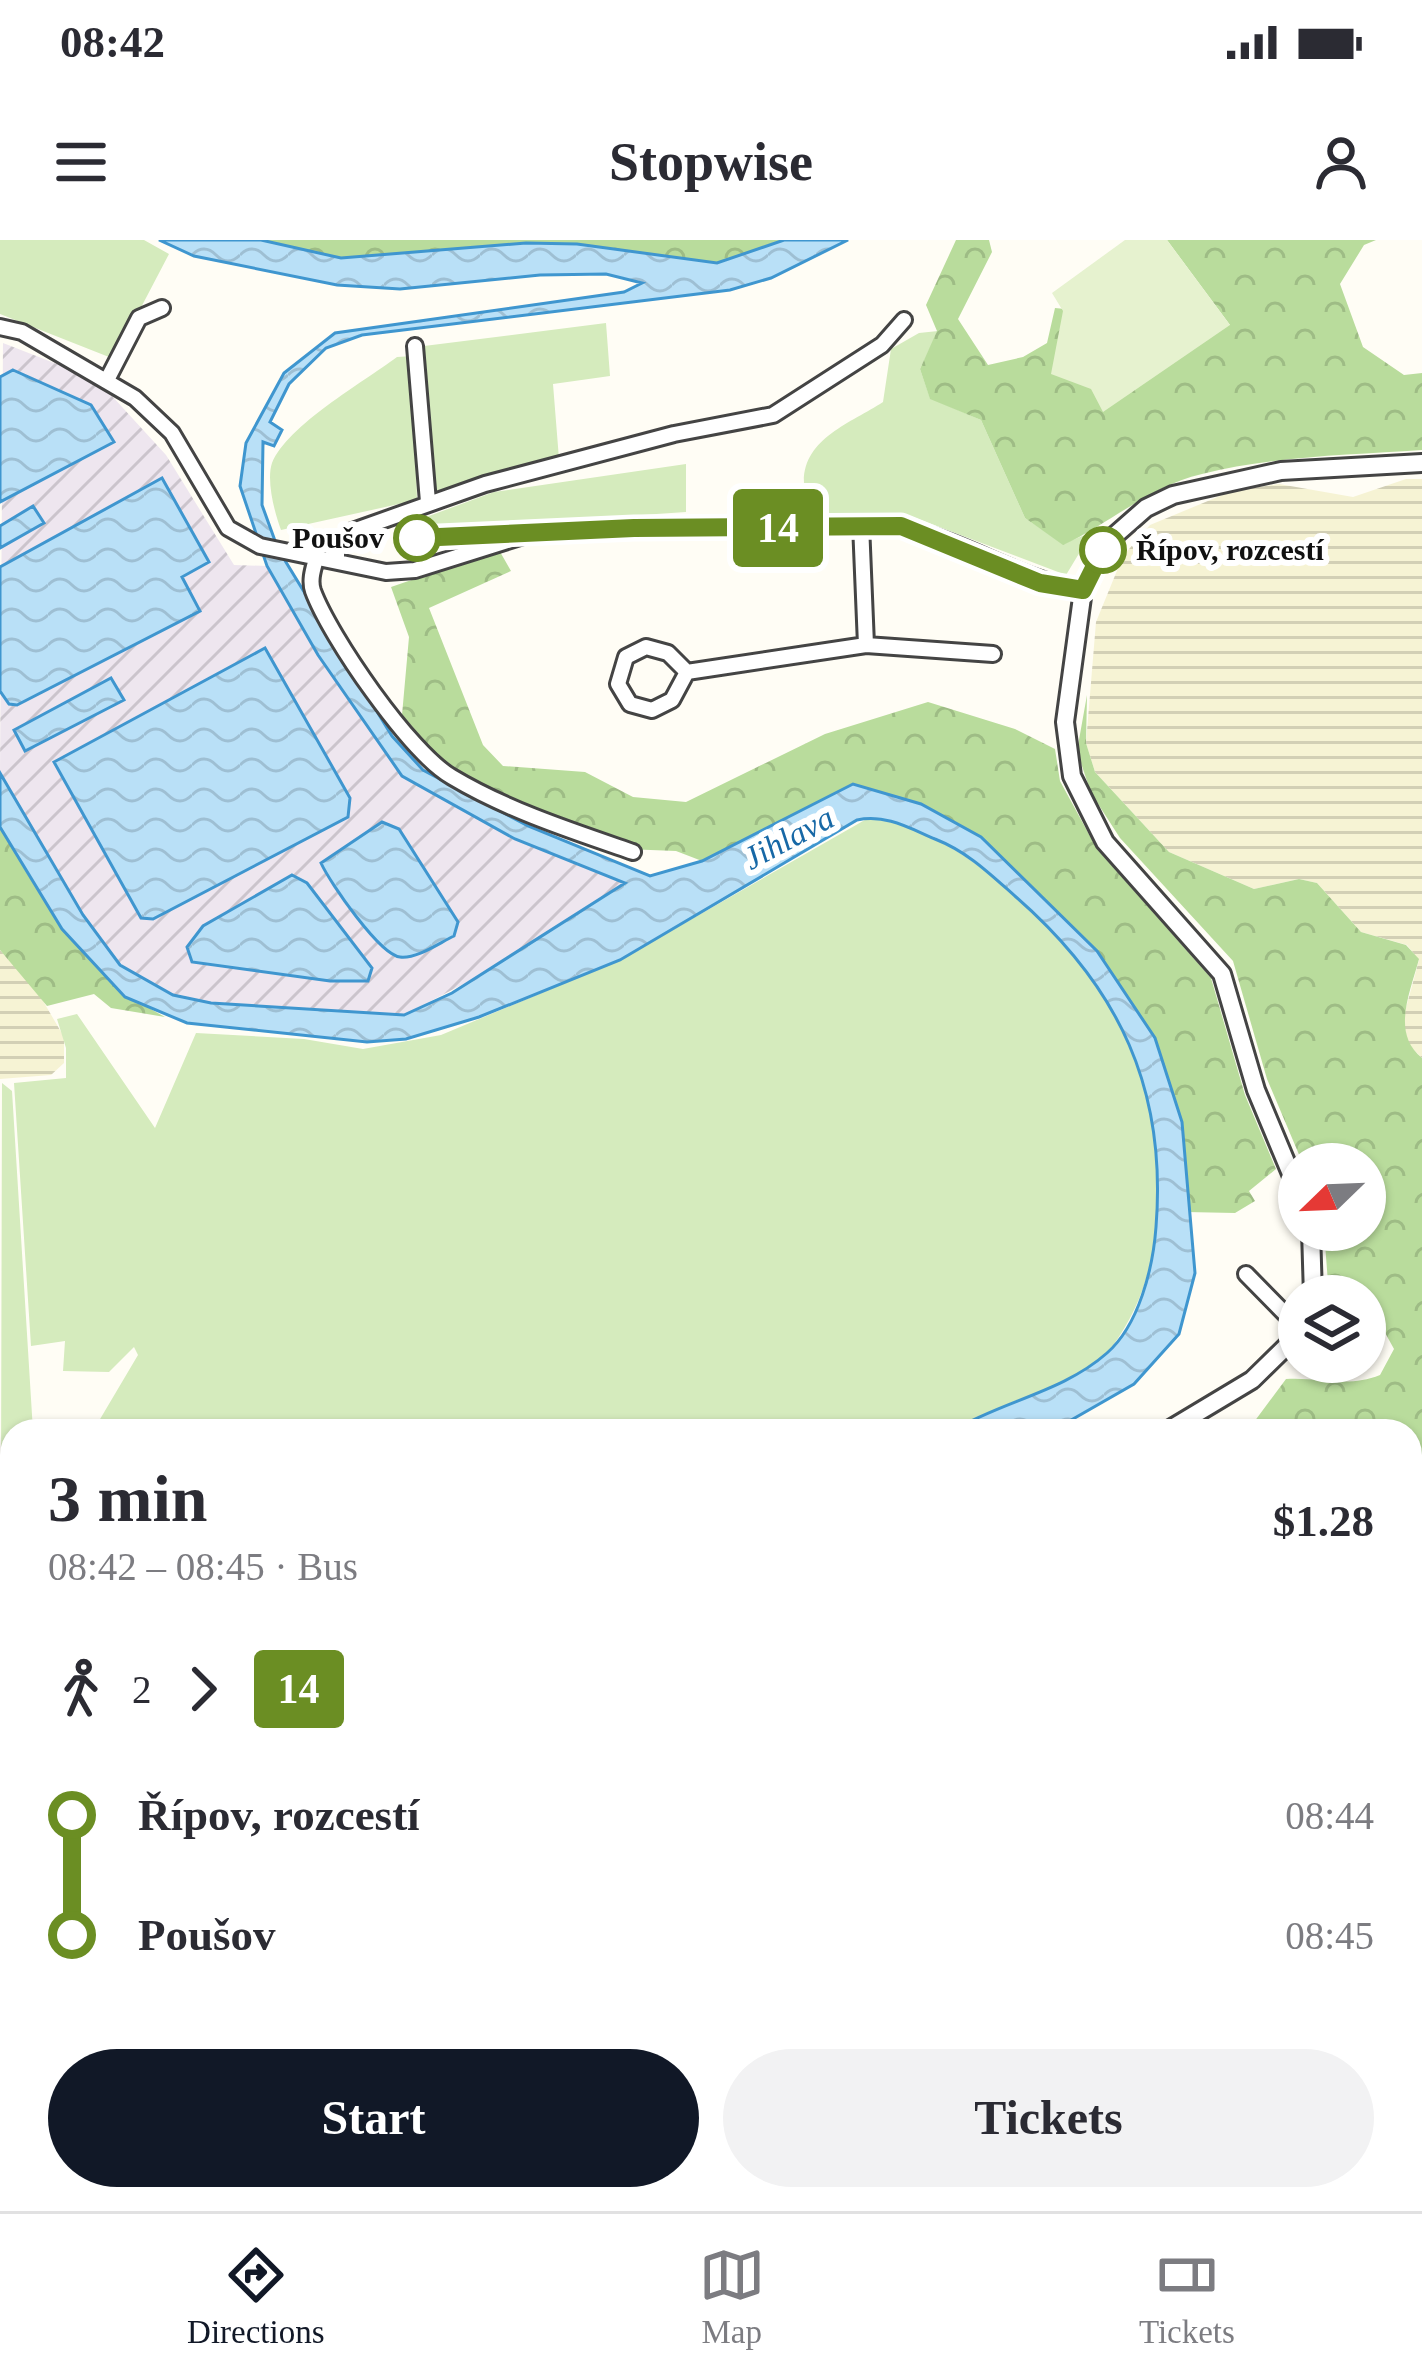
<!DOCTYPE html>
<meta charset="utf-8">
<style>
:root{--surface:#fff;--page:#f2f2f3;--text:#2b2b33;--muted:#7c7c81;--line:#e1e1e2;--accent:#111827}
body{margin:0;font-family:Georgia,serif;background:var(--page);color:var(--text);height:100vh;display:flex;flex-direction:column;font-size:45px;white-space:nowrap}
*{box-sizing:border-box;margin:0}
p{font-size:39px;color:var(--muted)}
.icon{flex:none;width:66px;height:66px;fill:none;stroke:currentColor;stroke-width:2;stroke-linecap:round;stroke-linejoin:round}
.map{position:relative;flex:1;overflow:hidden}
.panel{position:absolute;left:0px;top:1179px;width:1422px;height:792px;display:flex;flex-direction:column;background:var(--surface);border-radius:36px 36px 0 0;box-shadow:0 3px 9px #0004}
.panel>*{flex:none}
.badge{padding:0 24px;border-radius:9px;font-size:42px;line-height:78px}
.needle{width:78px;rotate:247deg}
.tools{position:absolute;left:1278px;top:903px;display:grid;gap:24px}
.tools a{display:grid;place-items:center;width:108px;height:108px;border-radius:50%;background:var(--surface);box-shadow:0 3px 9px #0004;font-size:60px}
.map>.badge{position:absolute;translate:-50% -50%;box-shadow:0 0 0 6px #fff}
.legs{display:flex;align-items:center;gap:18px;height:132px;padding:0 48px;font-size:39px}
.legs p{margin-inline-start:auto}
.summary{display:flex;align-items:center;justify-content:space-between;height:204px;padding:0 48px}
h1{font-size:66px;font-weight:800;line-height:90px}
.button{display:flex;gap:24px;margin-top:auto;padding:24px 48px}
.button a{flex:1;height:138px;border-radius:72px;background:var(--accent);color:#fff;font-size:48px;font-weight:800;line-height:138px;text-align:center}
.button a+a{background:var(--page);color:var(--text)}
ul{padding:0 48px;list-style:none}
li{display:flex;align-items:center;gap:42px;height:120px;font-size:45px}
li i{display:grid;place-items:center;width:18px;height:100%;margin:0 15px;background:currentColor}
li i::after{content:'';width:30px;height:30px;margin:-15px;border:9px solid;border-radius:50%;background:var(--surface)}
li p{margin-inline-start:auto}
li:first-child i{background:linear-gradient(#0000 50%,currentColor 0)}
li:last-child i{background:linear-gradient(currentColor 50%,#0000 0)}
.status{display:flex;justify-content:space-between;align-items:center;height:84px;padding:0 60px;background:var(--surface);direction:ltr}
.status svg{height:33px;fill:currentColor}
header{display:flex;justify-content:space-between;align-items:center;height:156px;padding:0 48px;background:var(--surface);font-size:54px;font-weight:800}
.tab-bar{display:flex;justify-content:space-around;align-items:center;height:168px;border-top:3px solid var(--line);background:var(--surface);font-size:33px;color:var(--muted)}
.tab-bar a{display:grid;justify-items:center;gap:6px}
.tab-bar .on{color:var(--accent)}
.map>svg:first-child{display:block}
</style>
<div class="status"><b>08:42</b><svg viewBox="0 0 49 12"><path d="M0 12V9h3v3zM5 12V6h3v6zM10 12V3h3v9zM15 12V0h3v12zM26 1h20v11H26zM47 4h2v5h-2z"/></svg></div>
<header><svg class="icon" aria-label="menu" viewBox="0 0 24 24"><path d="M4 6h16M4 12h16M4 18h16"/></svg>Stopwise<svg class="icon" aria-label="person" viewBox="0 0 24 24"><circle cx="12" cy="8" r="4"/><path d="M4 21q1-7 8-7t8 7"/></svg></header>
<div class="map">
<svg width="1422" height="1971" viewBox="0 0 1422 1971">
<defs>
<pattern id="industrial-furrows" width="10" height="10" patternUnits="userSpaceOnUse" patternTransform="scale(3)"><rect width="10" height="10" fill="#eee6ef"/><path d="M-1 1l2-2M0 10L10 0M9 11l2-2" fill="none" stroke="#cbc4cc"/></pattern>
<pattern id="farmland-rules" width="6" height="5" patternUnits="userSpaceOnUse" patternTransform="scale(3)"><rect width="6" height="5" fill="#f6f3d4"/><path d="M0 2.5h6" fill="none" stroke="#d2cfb5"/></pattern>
<pattern id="forest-crowns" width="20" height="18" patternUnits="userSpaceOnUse" patternTransform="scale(3)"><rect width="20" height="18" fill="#b9dc9c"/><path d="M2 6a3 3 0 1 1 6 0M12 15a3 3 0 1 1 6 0" fill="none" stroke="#9ebc85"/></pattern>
<pattern id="water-waves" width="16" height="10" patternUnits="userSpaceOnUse" patternTransform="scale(3)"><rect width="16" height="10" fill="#b9e0f7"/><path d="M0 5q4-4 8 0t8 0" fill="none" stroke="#9ebfd3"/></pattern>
</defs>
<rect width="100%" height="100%" fill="#fffdf5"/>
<path fill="url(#industrial-furrows)" d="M3 103 67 128 112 156 166 215 234 325 267 326 318 415 402 536 515 599 626 644 494 728 404 775 211 763 172 755 120 726 83 675 0 533Z"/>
<path fill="url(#farmland-rules)" d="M1406 239H1422V818L1408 804 1403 779 1419 720 1407 705 1361 692 1317 643 1299 639 1254 649 1169 612 1095 532 1086 503 1096 382 1123 316 1150 285 1232 251 1279 244 1353 257Z
M0 710 39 754 64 797V823L51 835 0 839Z
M863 1959H925L923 1971H875Z"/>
<path fill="#d5ebbd" d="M0 0H144L169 14 114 119 0 74Z
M606 83 610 136 553 144 559 219 437 254 432 251 424 106Z
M938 91 920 129 930 158 981 180 1025 278 1063 304 1092 292 1066 335 905 274 742 279 741 271 804 244C802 199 851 183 883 162L891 109 919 93Z
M413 116 417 260 281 290C275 274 266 241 272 223 288 185 362 143 397 117Z
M686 224V272L419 290 418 280 494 252Z
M870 577C927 587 969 616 1012 653 1107 736 1167 843 1158 971 1154 1022 1143 1064 1112 1107 1084 1146 995 1165 952 1191H93L138 1115 134 1107 109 1132 63 1131 65 1101 31 1106 14 843 66 838V808L57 779 77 774 155 888 196 793 304 799 363 809 441 795 620 720Z
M2 843 12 851 33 1191H12V1618L0 1645Z
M12 1675V1959H398L394 1971H29L0 1952V1676Z
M414 1959H485V1971H418Z
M503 1959H561L564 1971H503Z
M925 1959H1255L1245 1971H923Z"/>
<path fill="url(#forest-crowns)" d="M261 0H784L717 23 526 3 341 18Z
M956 0H989L992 12 958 79 988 125 1023 117 1047 103 1055 68 1230 85 1167 0H1376L1364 5 1340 44 1363 107 1404 135 1422 133V210C1351 215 1271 216 1202 234 1150 246 1111 283 1063 305L1025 278 981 180 930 159 920 129 937 91 926 65Z
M499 310 511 331 429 368 483 505 503 526 585 532 633 557 686 562 825 494 928 462 1015 489 1055 509 1060 541 1097 609 1211 738 1245 855 1276 929 1249 951 1255 961 1235 973 1186 972 1182 882 1155 798 1097 711 981 597 853 545 702 621 676 611 625 609 450 530 402 475 409 397 391 347Z
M1087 455 1086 503 1095 532 1169 612 1254 649 1299 639 1317 643 1361 692 1406 705 1419 719C1410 753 1391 793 1422 818V1971H1245L1255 1959H1410V1191H1259L1254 1182 1286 1139C1320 1137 1349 1148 1380 1135L1394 1109 1383 1089 1365 1084V1056H1329L1324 990H1365V924H1303L1267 839 1233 721 1120 598 1091 553 1077 511Z
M0 587C42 661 87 737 165 777L111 768 94 754 47 766 0 710Z"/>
<path fill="#e6f2cf" d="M1125 0H1167L1230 85 1103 172 1091 149 1051 134 1063 71 1052 53Z"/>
<path fill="url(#water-waves)" stroke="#3f96cf" stroke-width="3" d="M159 0H261L341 18 526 3 577 4 717 23 784 0H848L771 38 730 50 362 95 326 108 289 144 270 182 282 190 274 206 263 202 262 265 278 309 392 496 423 530 528 586 650 636 702 621 853 544 921 564 981 597 1097 711 1155 798 1182 882 1195 1033 1179 1094 1134 1144 1052 1191H952C1002 1161 1063 1152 1107 1113 1139 1085 1153 1028 1156 987 1167 850 1120 748 1016 657 990 634 968 612 935 599 909 588 886 574 857 580L620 720 479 777 406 799 367 802 187 783 125 757 62 689 0 587V533L83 675 120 725 173 755 211 763 404 775 452 753 625 643 515 599 402 536 318 415 267 326 240 246 246 203 284 133 335 93 624 52 642 43 606 34 540 35 400 49 337 45 194 16Z
M13 130 91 165 114 202 0 262V137Z
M162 238 209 322 182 337 200 371 17 465 9 464 0 451V327Z
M33 266 44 283 0 308V286Z
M265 408 350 558 348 577 153 679 141 678 54 522Z
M111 438 124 460 25 511 14 490Z
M382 582 399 589 458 682 454 696C439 703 417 719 400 717 380 715 330 643 321 623Z
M292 635 307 643 372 728 368 741H330L192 722 187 707 203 686Z"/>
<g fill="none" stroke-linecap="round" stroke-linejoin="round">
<g stroke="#444" stroke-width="20">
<path id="minor" d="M0 87 22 92 135 158 172 193 228 288 260 306 386 332 415 330 533 293 881 285C951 290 1013 339 1083 350
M415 106 428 262
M107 140 139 78 162 68
M861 284 866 405
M317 315C314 327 309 339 313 351 330 397 410 513 452 537 507 570 572 591 633 612
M337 319V303L350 292 485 244 674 194 773 175 882 105 904 80
M687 432 672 460 652 470 630 464 618 444 626 417 646 407 668 413 687 432 866 405 993 414
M1246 1034 1299 1088"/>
</g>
<g stroke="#444" stroke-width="22">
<path id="tertiary" d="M1299 953 1256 850 1222 734 1105 602 1072 536 1065 482 1083 350 1113 297 1146 268 1173 255 1281 231 1422 223
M1311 990 1313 1056
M1167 1191 1252 1140 1299 1094
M830 1959 840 1971"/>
</g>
<use href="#minor" stroke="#fff" stroke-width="14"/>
<use href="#tertiary" stroke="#fff" stroke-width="16"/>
</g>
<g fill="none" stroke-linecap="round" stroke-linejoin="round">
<g stroke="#fff" stroke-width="27">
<path id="line-1" d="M417 298 634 288 901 286 1040 343 1083 350 1103 310"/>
</g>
<use href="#line-1" stroke="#6b8e23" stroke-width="18"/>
</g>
<g fill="#fff" stroke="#6b8e23" stroke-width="6">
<circle cx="417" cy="298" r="21"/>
<circle cx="1103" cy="310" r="21"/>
</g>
<g text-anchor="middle" stroke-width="12" stroke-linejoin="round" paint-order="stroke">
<g font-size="30" font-weight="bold" fill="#111" stroke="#fff" text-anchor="end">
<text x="384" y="308">Poušov</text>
<text x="1136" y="320" text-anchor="start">Řípov, rozcestí</text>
</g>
<g font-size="33" font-style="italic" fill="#1768a6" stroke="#fff">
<text transform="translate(788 597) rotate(-28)" y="12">Jihlava</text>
</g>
</g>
</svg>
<div class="tools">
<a><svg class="needle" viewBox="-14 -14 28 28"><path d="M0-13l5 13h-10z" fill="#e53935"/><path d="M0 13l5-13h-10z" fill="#7c7c81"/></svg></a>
<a><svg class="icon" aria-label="layers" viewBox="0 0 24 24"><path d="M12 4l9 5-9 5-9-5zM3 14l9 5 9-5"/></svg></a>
</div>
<b class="badge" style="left:778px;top:288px;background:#6b8e23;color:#fff">14</b>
<section class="panel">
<div class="summary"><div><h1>3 min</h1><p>08:42 – 08:45 · Bus</p></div><b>$1.28</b></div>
<div class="legs"><svg class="icon" aria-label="walk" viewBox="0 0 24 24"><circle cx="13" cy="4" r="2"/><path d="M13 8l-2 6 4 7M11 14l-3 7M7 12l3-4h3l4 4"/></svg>2<svg class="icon" aria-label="forward" viewBox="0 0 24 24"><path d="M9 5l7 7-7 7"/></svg><b class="badge" style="background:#6b8e23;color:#fff">14</b></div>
<ul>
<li><i style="color:#6b8e23"></i><b>Řípov, rozcestí</b><p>08:44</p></li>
<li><i style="color:#6b8e23"></i><b>Poušov</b><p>08:45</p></li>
</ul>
<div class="button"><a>Start</a><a>Tickets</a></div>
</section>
</div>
<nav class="tab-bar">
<a class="on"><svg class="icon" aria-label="directions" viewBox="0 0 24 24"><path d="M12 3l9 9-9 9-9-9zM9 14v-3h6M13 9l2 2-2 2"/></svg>Directions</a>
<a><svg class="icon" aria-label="map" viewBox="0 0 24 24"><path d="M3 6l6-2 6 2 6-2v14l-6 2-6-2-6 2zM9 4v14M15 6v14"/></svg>Map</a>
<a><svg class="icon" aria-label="tickets" viewBox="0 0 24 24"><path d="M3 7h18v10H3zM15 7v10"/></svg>Tickets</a>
</nav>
